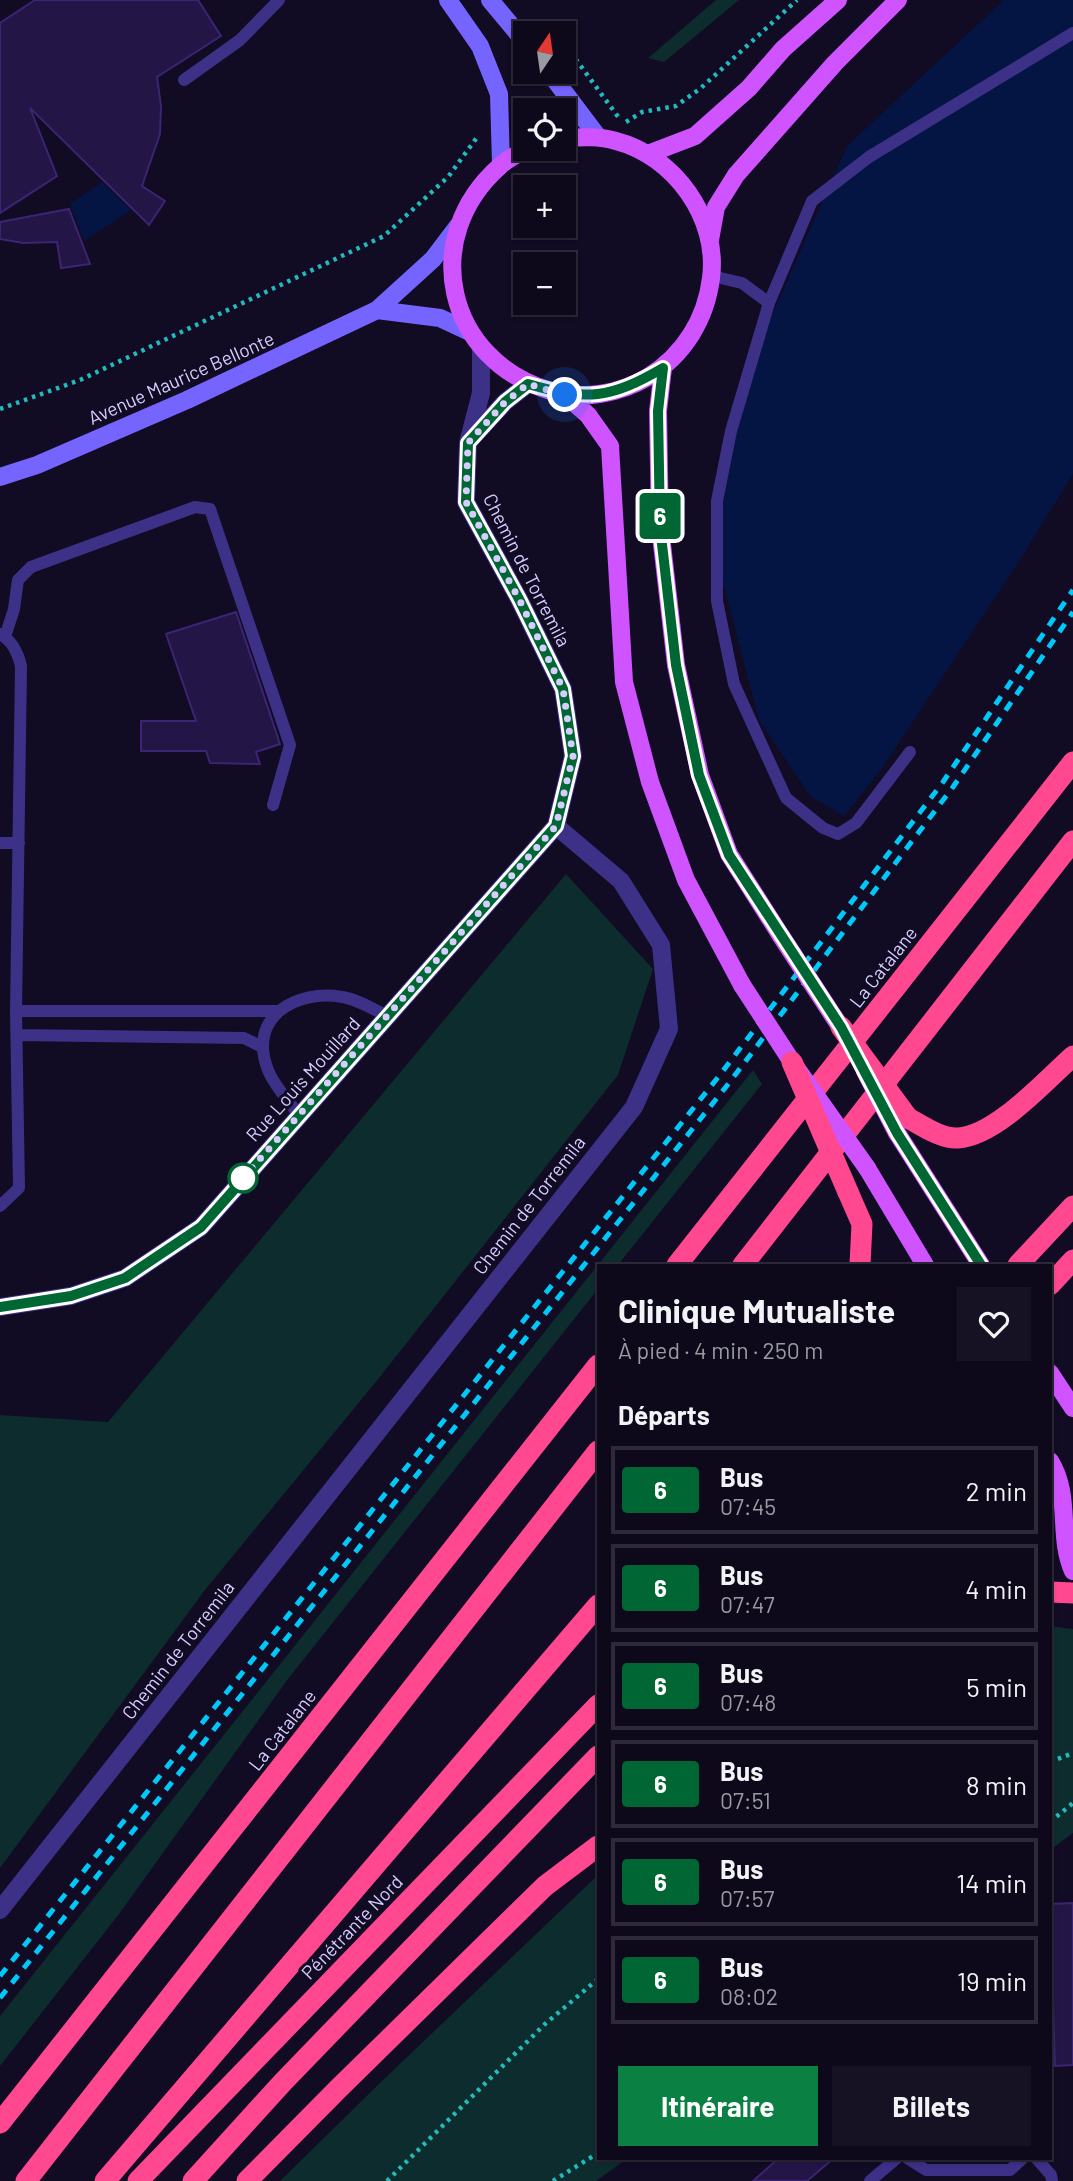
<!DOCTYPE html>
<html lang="fr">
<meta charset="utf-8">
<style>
:root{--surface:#0d081a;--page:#161123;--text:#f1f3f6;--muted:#9a9aa2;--line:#2d2939;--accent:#0b8043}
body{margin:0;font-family:Barlow,sans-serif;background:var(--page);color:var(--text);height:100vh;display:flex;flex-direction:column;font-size:26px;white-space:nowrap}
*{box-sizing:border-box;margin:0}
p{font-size:23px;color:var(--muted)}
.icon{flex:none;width:38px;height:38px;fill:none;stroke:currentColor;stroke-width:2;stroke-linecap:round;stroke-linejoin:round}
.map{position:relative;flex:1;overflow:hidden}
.side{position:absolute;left:597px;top:1264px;width:455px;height:896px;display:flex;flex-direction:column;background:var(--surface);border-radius:0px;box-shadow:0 2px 5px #0004,0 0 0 2px var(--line)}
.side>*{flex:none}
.badge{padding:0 14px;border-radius:5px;font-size:24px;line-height:46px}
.needle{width:46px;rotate:13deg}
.controls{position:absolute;left:513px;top:21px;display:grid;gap:14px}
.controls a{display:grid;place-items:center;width:63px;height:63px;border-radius:0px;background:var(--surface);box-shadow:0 2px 5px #0004,0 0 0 2px var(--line);font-size:35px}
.you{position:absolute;width:35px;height:35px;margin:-18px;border:5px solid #fff;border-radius:50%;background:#1a73e8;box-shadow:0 0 0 10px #1a73e833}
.map>.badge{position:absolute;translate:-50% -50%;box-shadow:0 0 0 4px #fff}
h2{padding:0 21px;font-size:26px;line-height:63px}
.round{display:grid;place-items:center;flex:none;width:74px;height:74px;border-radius:0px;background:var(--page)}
.summary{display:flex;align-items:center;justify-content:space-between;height:119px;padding:0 21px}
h1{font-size:33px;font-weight:700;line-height:52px}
.primary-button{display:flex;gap:14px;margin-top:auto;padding:14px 21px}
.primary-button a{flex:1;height:80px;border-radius:0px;background:var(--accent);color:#fff;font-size:28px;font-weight:700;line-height:80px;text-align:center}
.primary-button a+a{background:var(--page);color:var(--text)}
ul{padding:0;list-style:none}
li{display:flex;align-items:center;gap:21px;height:88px;margin:0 14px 10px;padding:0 7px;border:4px solid var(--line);border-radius:0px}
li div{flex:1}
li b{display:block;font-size:26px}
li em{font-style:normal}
li .badge{min-width:77px;font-weight:700;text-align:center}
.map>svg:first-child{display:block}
</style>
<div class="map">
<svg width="1073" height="2181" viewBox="0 0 1073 2181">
<rect width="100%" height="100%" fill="#110b23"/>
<path fill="#0d2c2d" d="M716 0H739L664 62 648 58Z
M566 874 653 969 618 1075 379 1378 205 1590 0 1868V1415L108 1422Z
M753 1070 762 1084 618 1265H598V1289L288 1679 119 1914 0 2066V2016Z
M1050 1626 1073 1629V1833L1050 1850Z
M598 1875V2158H628L596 2181H280L384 2079Z"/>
<path fill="#041543" d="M1004 0H1073V474L1021 558 881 770 844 816 811 797 759 720 712 541 752 360 847 146Z
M102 182 131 210 84 241 70 204Z"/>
<path fill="#231546" stroke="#3c2474" stroke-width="2" d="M35 0H198L221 36 157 77 161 106 160 134 142 186 165 201 149 225 30 108 57 176 0 213V23Z
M69 209 90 264 61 268 57 242 23 243 0 239V222Z
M236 612 280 744 256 752 260 764 210 763 206 751H141V721H196L166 634Z
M1073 1903V2065L1055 2066 1050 1904Z
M779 2158H834L807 2181H753Z"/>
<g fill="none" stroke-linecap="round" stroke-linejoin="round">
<path stroke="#21babf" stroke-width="4.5" stroke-dasharray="3.5 5" stroke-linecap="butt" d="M564 53 569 50 619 118
M626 122 642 112 676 106 701 88 797 0
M0 409 80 380 384 236 448 177 478 136
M1050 1762 1073 1753
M1050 1822 1073 1803
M387 2181 545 2024 598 1979
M553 2181 598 2153"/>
<path stroke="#3c3187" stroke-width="12" d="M184 80 240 40 279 0
M712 276 742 283 769 303 812 201 869 157 1073 33
M769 303 731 431 717 501V601L734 684 786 798 823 828 838 834 856 823 910 752
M0 634C13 641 18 653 21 666L16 1011 19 1188 0 1206
M5 637 14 609 18 580 31 567 195 507 210 509 290 745 273 805
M0 843H19
M16 1011H276
M17 1035 244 1038 262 1047
M299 1115C289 1101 274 1086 268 1070 247 1017 296 989 342 997 357 999 373 1009 387 1016
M907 2158 926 2170H1010L1023 2158
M1036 2158 1051 2175 1052 2181
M870 2181 897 2158"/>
<path stroke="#3c3187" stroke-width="18" d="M470 440 505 402 528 384
M0 1307 71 1296 125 1278 201 1227 556 826 573 756 563 689 519 599 466 502 468 443 481 393V348
M0 1910 634 1107 669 1029 661 945 621 881 556 826"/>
<path stroke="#7664ff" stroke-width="18" d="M448 0 480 46 499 94 501 164
M490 0 525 42
M549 72 598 137
M377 310 440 318 470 332
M0 477 37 465 187 400 377 310 433 259 458 226"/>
<path stroke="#cf54ff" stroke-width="18" d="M527 149C518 154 507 159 500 166 418 238 446 361 551 391 584 400 619 394 648 377 684 355 706 319 711 278 719 218 674 156 616 141 599 136 582 137 564 138
M648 154 695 136 749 88 783 49 838 0
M710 240 716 207 736 175 835 63 898 0
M663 368 658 411 660 527 676 665 700 775 729 854 781 936
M565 395 588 415 610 446 624 682 650 782 686 880 742 985
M897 1133 981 1265
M867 1168 925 1265
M1050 1373 1073 1408
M1050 1461C1072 1497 1057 1535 1073 1571"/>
<path stroke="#ff488f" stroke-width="21" d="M908 1118C923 1126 941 1139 958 1138 996 1136 1046 1080 1073 1056
M848 1192 862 1224 860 1265
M677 1265 1073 762
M743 1265 1073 841
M1018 1265 1073 1206
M1050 1285 1073 1260
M1050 1592 1073 1593
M0 2123 598 1365
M26 2181 598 1451
M105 2181 598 1605
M138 2181 598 1705
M193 2181 283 2082 598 1756
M247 2181 338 2089 545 1886 598 1846"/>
<path stroke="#00c8f8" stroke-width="5" stroke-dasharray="10 9" stroke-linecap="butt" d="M0 1976 719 1076 943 782 1073 590
M0 1998 729 1083 953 787 1073 612"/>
<path stroke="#cf54ff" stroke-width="18" d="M781 936 847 1037
M742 985 792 1062 867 1168
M865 1071 897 1133"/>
<path stroke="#ff488f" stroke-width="21" d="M841 1027 908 1118
M792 1062 848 1192"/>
</g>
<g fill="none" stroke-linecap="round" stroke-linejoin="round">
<g stroke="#fff" stroke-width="16">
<path id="line" d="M0 1307 71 1296 125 1278 201 1227 556 826 573 756 563 689 519 599 466 502 468 443 505 402 528 384C587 401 610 399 663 368L658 411 660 527 676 665 699 775 729 855 841 1027 897 1133 981 1265"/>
</g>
<use href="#line" stroke="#063" stroke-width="10"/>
<path stroke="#d7cdff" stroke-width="7" stroke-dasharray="0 12.6" d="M243 1178 235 1187 556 826 573 756 563 689 519 599 466 502 468 443 505 402 528 384 565 395"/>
</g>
<circle fill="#fff" stroke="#063" stroke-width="3.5" cx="243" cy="1178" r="14"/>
<g text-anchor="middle" stroke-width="6" stroke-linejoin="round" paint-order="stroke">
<g font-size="19" fill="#d7cdff" stroke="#110b23">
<text transform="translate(181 378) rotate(-24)" y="7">Avenue Maurice Bellonte</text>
<text transform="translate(527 570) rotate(63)" y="7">Chemin de Torremila</text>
<text transform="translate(883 967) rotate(-52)" y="7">La Catalane</text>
<text transform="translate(303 1079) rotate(-48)" y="7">Rue Louis Mouillard</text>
<text transform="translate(529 1205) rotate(-52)" y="7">Chemin de Torremila</text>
<text transform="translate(178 1650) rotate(-52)" y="7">Chemin de Torremila</text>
<text transform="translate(282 1730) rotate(-52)" y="7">La Catalane</text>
<text transform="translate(352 1927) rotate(-46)" y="7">Pénétrante Nord</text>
</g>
</g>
</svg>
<div class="controls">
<a><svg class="needle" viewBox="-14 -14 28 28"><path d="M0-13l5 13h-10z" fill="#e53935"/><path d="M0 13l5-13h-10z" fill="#9a9aa2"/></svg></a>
<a><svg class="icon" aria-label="locate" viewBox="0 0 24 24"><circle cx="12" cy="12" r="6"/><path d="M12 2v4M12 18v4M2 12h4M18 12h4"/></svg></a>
<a>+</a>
<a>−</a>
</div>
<div class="you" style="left:565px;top:395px"></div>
<b class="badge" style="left:660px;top:516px;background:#063;color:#fff">6</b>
<section class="side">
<div class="summary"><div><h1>Clinique Mutualiste</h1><p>À pied · 4 min · 250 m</p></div><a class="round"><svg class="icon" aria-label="heart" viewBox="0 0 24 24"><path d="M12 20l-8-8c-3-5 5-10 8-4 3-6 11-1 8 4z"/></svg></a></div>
<h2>Départs</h2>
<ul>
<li><span class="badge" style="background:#063;color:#fff">6</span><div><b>Bus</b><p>07:45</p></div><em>2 min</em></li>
<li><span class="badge" style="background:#063;color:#fff">6</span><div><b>Bus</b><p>07:47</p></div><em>4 min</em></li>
<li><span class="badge" style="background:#063;color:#fff">6</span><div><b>Bus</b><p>07:48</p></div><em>5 min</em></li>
<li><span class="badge" style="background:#063;color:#fff">6</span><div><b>Bus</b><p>07:51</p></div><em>8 min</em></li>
<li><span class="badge" style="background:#063;color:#fff">6</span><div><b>Bus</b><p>07:57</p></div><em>14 min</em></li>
<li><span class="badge" style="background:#063;color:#fff">6</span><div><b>Bus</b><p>08:02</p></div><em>19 min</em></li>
</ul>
<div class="primary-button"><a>Itinéraire</a><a>Billets</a></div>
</section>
</div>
